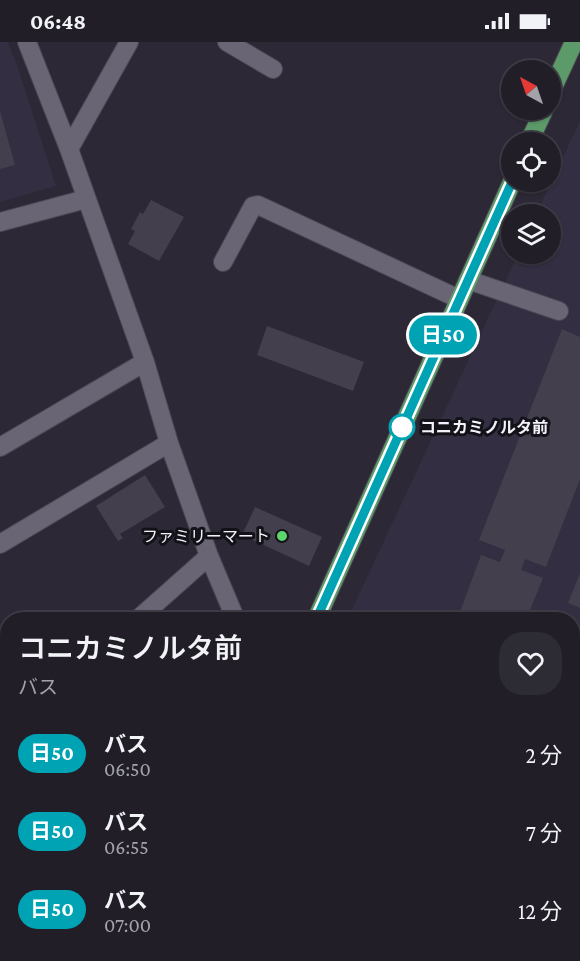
<!DOCTYPE html>
<html lang="ja">
<meta charset="utf-8">
<style>
:root{--surface:#211e28;--page:#2d2b34;--text:#f1f3f6;--muted:#a2a2a8;--line:#3e3c45}
body{margin:0;font-family:"Crimson Pro","Noto Sans JP",serif;background:var(--page);color:var(--text);height:100vh;display:flex;flex-direction:column;font-size:22px;white-space:nowrap}
*{box-sizing:border-box;margin:0}
p{font-size:20px;color:var(--muted)}
.icon{flex:none;width:33px;height:33px;fill:none;stroke:currentColor;stroke-width:2;stroke-linecap:round;stroke-linejoin:round}
.map{position:relative;flex:1;overflow:hidden}
.panel{position:absolute;left:0px;top:570px;width:580px;height:350px;display:flex;flex-direction:column;background:var(--surface);border-radius:24px 24px 0 0;box-shadow:0 2px 4px #0004,0 0 0 2px var(--line)}
.panel>*{flex:none}
.badge{padding:0 12px;border-radius:20px;font-size:21px;line-height:39px}
.needle{width:39px;rotate:320deg}
.controls{position:absolute;left:501px;top:18px;display:grid;gap:12px}
.controls a{display:grid;place-items:center;width:60px;height:60px;border-radius:50%;background:var(--surface);box-shadow:0 2px 4px #0004,0 0 0 2px var(--line);font-size:30px}
.map>.badge{position:absolute;translate:-50% -50%;box-shadow:0 0 0 3px #fff}
.round{display:grid;place-items:center;flex:none;width:63px;height:63px;border-radius:24px;background:var(--page)}
.headline{display:flex;align-items:center;justify-content:space-between;height:102px;padding:0 18px}
h1{font-size:28px;font-weight:600;line-height:45px}
ul{padding:0;list-style:none}
li{display:flex;align-items:center;gap:18px;height:78px;padding:0 18px}
li div{flex:1}
li b{display:block;font-size:22px}
li em{font-style:normal}
li .badge{min-width:66px;font-weight:700;text-align:center}
.status{display:flex;justify-content:space-between;align-items:center;height:42px;padding:0 30px;background:var(--surface);direction:ltr}
.status svg{height:16px;fill:currentColor}
.map>svg:first-child{display:block}
</style>
<div class="status"><b>06:48</b><svg viewBox="0 0 49 12"><path d="M0 12V9h3v3zM5 12V6h3v6zM10 12V3h3v9zM15 12V0h3v12zM26 1h20v11H26zM47 4h2v5h-2z"/></svg></div>
<div class="map">
<svg width="580" height="919" viewBox="0 0 580 919">
<rect width="100%" height="100%" fill="#2c2835"/>
<path fill="#332e41" d="M0 0H8L19 29 56 144 0 160Z
M580 79V858L573 855V578H347L518 212H550V172H536Z"/>
<path fill="#433f4d" d="M0 69 15 123 0 127Z
M151 158 184 175 159 219 128 202 135 189 131 187 140 170 143 172Z
M267 284 364 320 353 349 257 313Z
M562 287 580 295V437L546 525 525 517 521 528 543 536 526 578H457L481 513 500 520 505 508 479 498Z
M145 433 165 465 120 492 123 496 118 499 96 464Z
M255 465 322 495 309 524 242 493Z
M580 531V566L568 561Z
M577 696 580 697V827L573 825V707Z"/>
<g fill="none" stroke-linecap="round" stroke-linejoin="round">
<g stroke="#4a4652" stroke-width="20">
<path id="minor" d="M27 0 69 107 145 320 169 401 209 514 236 578
M227 0 273 27
M69 107 129 0
M0 180 86 157
M223 220 253 164 258 163 459 257
M468 238 559 269
M0 405 145 320
M0 502 169 401
M137 578 209 514
M0 698 8 692
M573 871 580 874
M410 919 412 912"/>
</g>
<g stroke="#4a4652" stroke-width="20">
<path id="major" d="M550 52 574 0
M529 100 544 68
M316 578 512 140
M165 919 168 912"/>
</g>
<use href="#minor" stroke="#696575" stroke-width="18"/>
<use href="#major" stroke="#5c9a6a" stroke-width="18"/>
</g>
<g fill="none" stroke-linecap="round" stroke-linejoin="round">
<g stroke="#fff" stroke-width="14">
<path id="line" d="M316 578 512 140"/>
</g>
<use href="#line" stroke="#00a3b4" stroke-width="9"/>
</g>
<circle fill="#fff" stroke="#00a3b4" stroke-width="3" cx="402" cy="385" r="12"/>
<circle fill="#5cd56d" stroke="#131218" stroke-width="2" cx="282" cy="494" r="6"/>
<g text-anchor="middle" stroke-width="6" stroke-linejoin="round" paint-order="stroke">
<g font-size="16" font-weight="bold" fill="#f4f1fb" stroke="#131218" text-anchor="start">
<text x="420" y="391">コニカミノルタ前</text>
</g>
<g font-size="16" fill="#f4f1fb" stroke="#131218" text-anchor="end">
<text x="270" y="500">ファミリーマート</text>
</g>
</g>
</svg>
<div class="controls">
<a><svg class="needle" viewBox="-14 -14 28 28"><path d="M0-13l5 13h-10z" fill="#e53935"/><path d="M0 13l5-13h-10z" fill="#a2a2a8"/></svg></a>
<a><svg class="icon" aria-label="locate" viewBox="0 0 24 24"><circle cx="12" cy="12" r="6"/><path d="M12 2v4M12 18v4M2 12h4M18 12h4"/></svg></a>
<a><svg class="icon" aria-label="layers" viewBox="0 0 24 24"><path d="M12 4l9 5-9 5-9-5zM3 14l9 5 9-5"/></svg></a>
</div>
<b class="badge" style="left:443px;top:293px;background:#00a3b4;color:#fff">日50</b>
<section class="panel">
<div class="headline"><div><h1>コニカミノルタ前</h1><p>バス</p></div><a class="round"><svg class="icon" aria-label="heart" viewBox="0 0 24 24"><path d="M12 20l-8-8c-3-5 5-10 8-4 3-6 11-1 8 4z"/></svg></a></div>
<ul>
<li><span class="badge" style="background:#00a3b4;color:#fff">日50</span><div><b>バス</b><p>06:50</p></div><em>2 分</em></li>
<li><span class="badge" style="background:#00a3b4;color:#fff">日50</span><div><b>バス</b><p>06:55</p></div><em>7 分</em></li>
<li><span class="badge" style="background:#00a3b4;color:#fff">日50</span><div><b>バス</b><p>07:00</p></div><em>12 分</em></li>
</ul>
</section>
</div>
